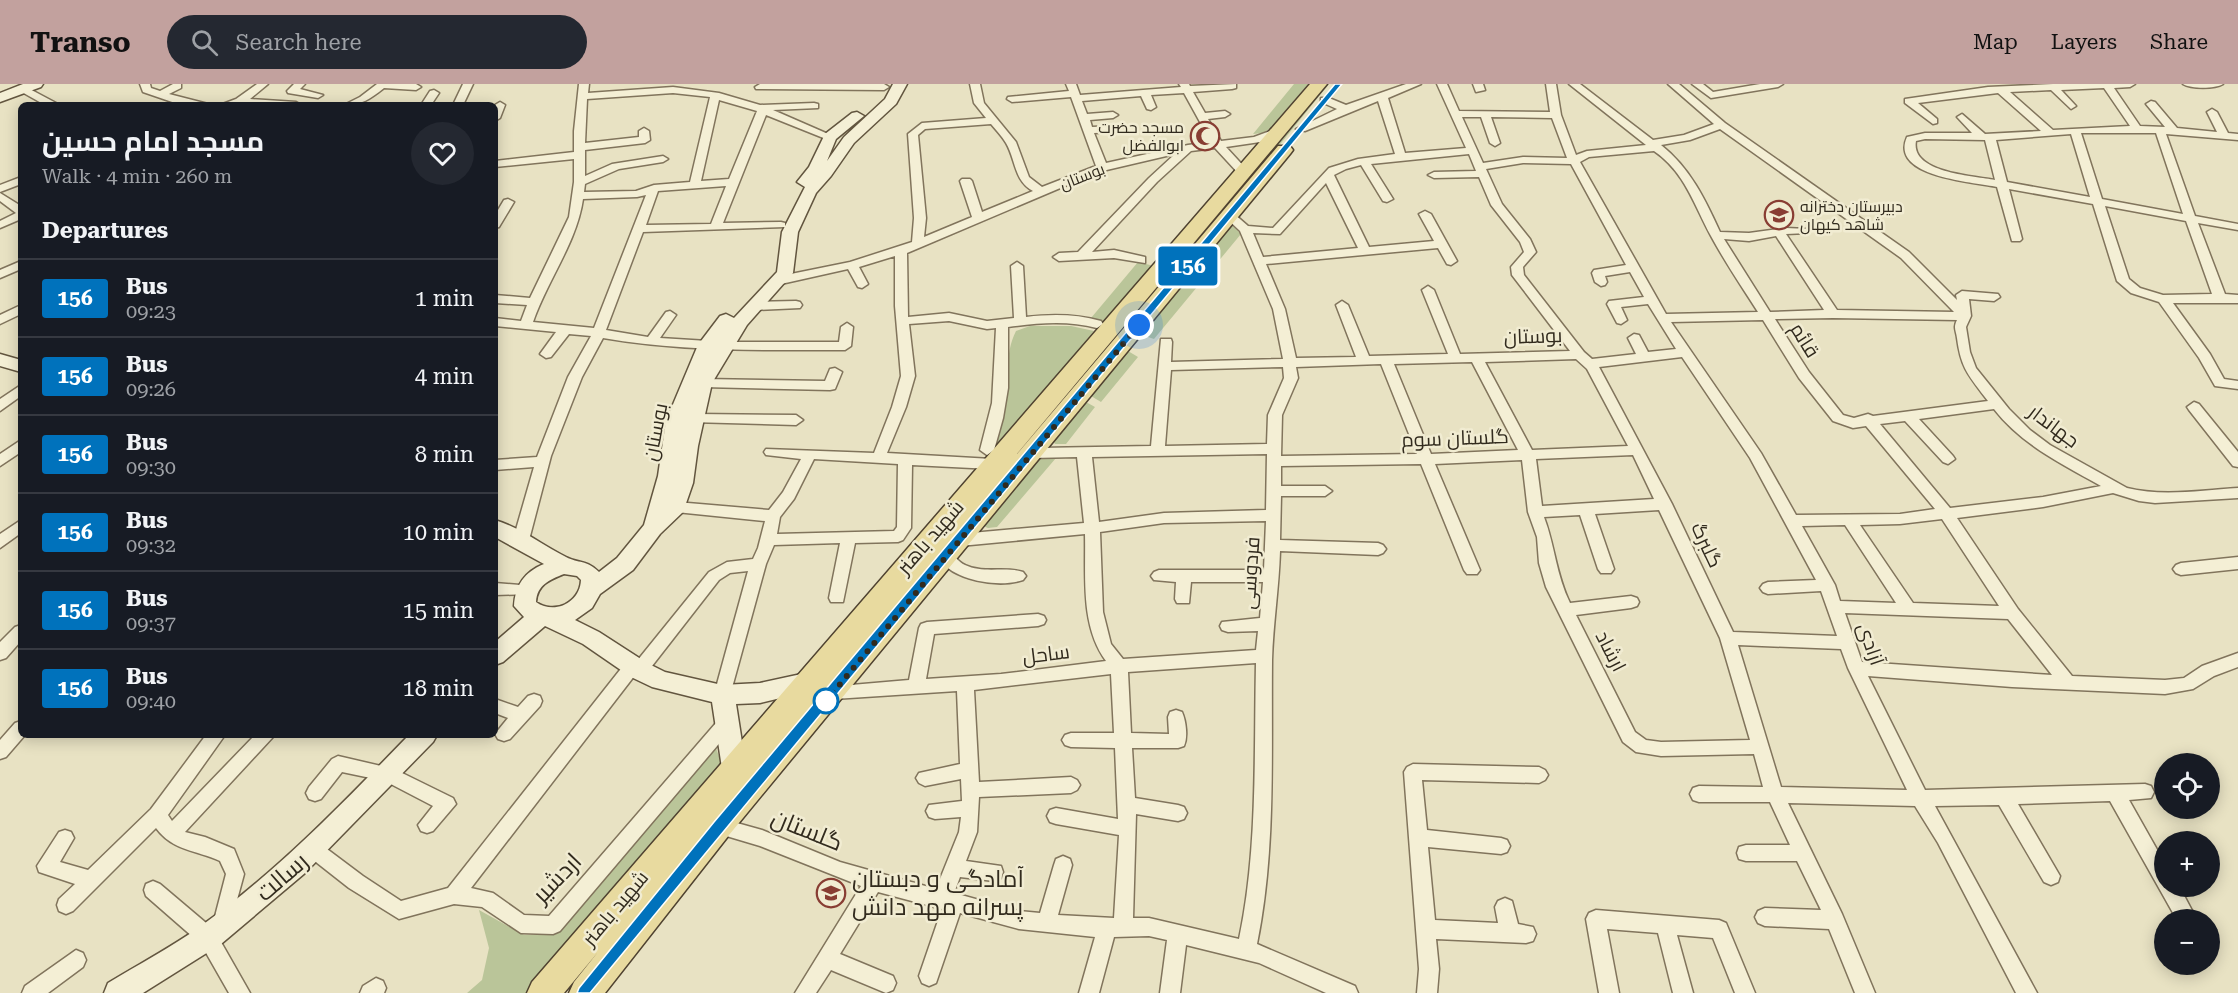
<!DOCTYPE html>
<meta charset="utf-8">
<style>
:root{--surface:#171b24;--page:#242831;--text:#f1f3f6;--muted:#9ea1a6;--line:#363941;--accent:#c2a19e}
body{margin:0;font-family:"Roboto Serif",Cairo,serif;background:var(--page);color:var(--text);height:100vh;display:flex;flex-direction:column;font-size:22px;white-space:nowrap}
*{box-sizing:border-box;margin:0}
p{font-size:20px;color:var(--muted)}
.icon{flex:none;width:33px;height:33px;fill:none;stroke:currentColor;stroke-width:2;stroke-linecap:round;stroke-linejoin:round}
.map{position:relative;flex:1;overflow:hidden}
.panel{position:absolute;left:18px;top:18px;width:480px;height:636px;display:flex;flex-direction:column;background:var(--surface);border-radius:9px;box-shadow:0 3px 15px #0003}
.panel>*{flex:none}
.badge{padding:0 12px;border-radius:4px;font-size:21px;line-height:39px}
.controls{position:absolute;left:2154px;top:669px;display:grid;gap:12px}
.controls a{display:grid;place-items:center;width:66px;height:66px;border-radius:50%;background:var(--surface);box-shadow:0 3px 15px #0003;font-size:30px}
.you{position:absolute;width:30px;height:30px;margin:-15px;border:4px solid #fff;border-radius:50%;background:#1a73e8;box-shadow:0 0 0 9px #1a73e833}
.map>.badge{position:absolute;translate:-50% -50%;box-shadow:0 0 0 3px #fff}
h2{padding:0 24px;font-size:22px;line-height:54px}
.round{display:grid;place-items:center;flex:none;width:63px;height:63px;border-radius:32px;background:var(--page)}
.overview{display:flex;align-items:center;justify-content:space-between;height:102px;padding:0 24px}
h1{font-size:28px;font-weight:700;line-height:45px}
ul{padding:0;list-style:none}
li{display:flex;align-items:center;gap:18px;height:78px;padding:0 24px;border-top:2px solid var(--line)}
li div{flex:1}
li b{display:block;font-size:22px}
li em{font-style:normal}
li .badge{min-width:66px;font-weight:700;text-align:center}
header{display:flex;align-items:center;gap:36px;box-sizing:border-box;height:84px;padding:0 30px;background:var(--accent);color:#111}
header strong{font-size:28px}
nav{display:flex;gap:33px;margin-inline-start:auto;font-size:21px}
.search{width:420px;height:54px;background:var(--page);display:flex;align-items:center;gap:15px;box-sizing:border-box;padding:0 21px;border-radius:33px;color:var(--muted);font-size:22px}
.map>svg:first-child{display:block}
</style>
<header>
<strong>Transo</strong>
<div class="search"><svg class="icon" aria-label="search" viewBox="0 0 24 24"><circle cx="10" cy="10" r="6"/><path d="M15 15l6 6"/></svg>Search here</div>
<nav><a>Map</a><a>Layers</a><a>Share</a></nav>
</header>
<div class="map">
<svg width="2238" height="909" viewBox="0 0 2238 909">
<rect width="100%" height="100%" fill="#e8e2c3"/>
<path fill="#bac599" d="M1294 0H1308L1271 44 1263 49 1253 50Z
M1324 0H1329L1239 111 1137 231 1165 193Z
M1232 141 1241 150 1154 255 1142 251Z
M1138 178 1154 182 1106 239 1091 234Z
M1030 242H1071L1094 247 992 370C996 355 1002 340 1005 325 1009 299 1004 270 1016 247Z
M1128 267 1138 273 1101 318 1091 312Z
M1086 318 1095 323 1066 360H1055L1052 355Z
M1047 371 1056 374 997 443 988 444 981 441 1037 373Z
M713 656 723 683 529 909H467L482 896 489 864 479 826 524 851H550L602 794Z"/>
<g fill="none" stroke-linecap="round" stroke-linejoin="round">
<g stroke="#81745c" stroke-width="3">
<path id="street" d="M140 0H150L151 4 160 7 173 0H181V4L169 10 212 21H181L143 8Z
M257 0H268L250 15 296 18 301 21H220L236 15Z
M294 0H305L300 5 323 11 318 14 288 9 287 7Z
M377 0H416L421 3 416 6 384 4C370 15 362 21 344 21L360 13Z
M463 0H473L463 21H453Z
M579 0H589L588 9 673 3 719 9 760 21 814 19 818 20V24L773 26 835 53 830 56 826 55 766 31 723 139 781 138 785 139V143L643 148 606 246 648 253 666 228 670 227 676 231 660 254 724 258H839L841 243 847 239 853 243 851 262 845 266C764 266 683 268 603 254L582 293 551 372 529 456 526 460H516L513 456 534 383 495 386V376L537 373 568 293 591 252 569 250 551 273 546 274 540 270 556 248 495 242V234L521 237 527 221 495 219V211L530 214 569 133 574 98V75L495 83V77L574 68V47ZM673 9 710 13 690 98 654 101 636 107 584 108 585 100 619 85 663 78 668 75 663 72 612 80 585 92V66L645 59 650 56 649 47 644 44 639 47V53L585 59 587 15ZM719 16 757 27 729 95 701 97ZM726 102 711 140 646 141 658 107ZM646 111 594 244 533 238C547 197 577 158 583 115L637 113Z
M760 0H884L889 3 884 6 756 5 755 3Z
M970 0H980L984 19 1016 58 1029 93 1042 103 1096 82 1071 13 1012 18 1007 15 1008 13 1069 7 1066 0H1076L1080 11 1181 3 1179 0H1189L1190 2 1236 0V4L1232 5 1193 8 1205 29 1225 27 1230 30 1225 33 1208 35 1221 57 1254 53 1278 44 1283 47 1260 58 1226 63 1249 88 1243 91 1239 90 1215 64 1191 67 1157 98 1092 168 1114 166 1145 173V179L1114 174 1059 177 1053 173 1059 169 1078 168 1149 94 1175 70 1098 88 907 169 908 233 949 229 987 237 1014 234 1011 182 1017 178 1023 182 1026 233C1052 230 1076 230 1101 237L1103 240 1097 244C1067 236 1039 239 1008 243V304L1003 334 994 366 987 371 980 366 992 319 996 244 987 245 949 237 909 240 915 292 906 323 887 369 992 375 999 380 992 385 912 381 911 444 903 456 898 458 855 459 843 518H831L829 514 840 459 774 461 766 480 730 611 728 616 722 618 716 616 714 611 748 487 730 489 719 496 645 591H635L471 804 493 809 524 831 549 832 722 632 728 630 734 632 736 637 734 642 560 847 553 850 521 849 482 823 454 820 399 835 349 804 307 771 304 765 307 759 313 757 319 759 363 792 401 817 448 804 627 577H637L709 488 727 478 753 475 758 464 765 437 676 428 669 423 671 419 676 418 769 426 783 408 801 375 766 371 764 368 766 365 874 369 892 323 901 292 895 222V172L859 183 868 200 862 204 858 203 848 185 781 200 775 196 781 192 850 178 912 158 914 134 908 50 922 39 986 34 974 19ZM1184 9 1211 58 1188 61 1106 79 1094 49 1119 48 1124 45 1119 42 1092 43 1090 36 1113 34 1118 31 1113 28 1087 30 1082 17 1141 12 1147 25 1151 26 1156 23 1151 11ZM991 40C996 46 1002 52 1006 59 1016 76 1014 97 1033 107L982 128 972 97 970 95H962L960 97 972 133 924 153 926 134 918 51 925 45ZM814 375 898 380 897 443 894 447 777 450 780 433 794 415Z
M1406 0H1421L1388 14 1405 69 1466 64 1437 0H1447L1459 27 1550 28 1546 0H1556L1561 31 1576 71 1587 67 1646 61 1569 0H1580L1653 56 1684 51 1714 40 1668 0H1679L1725 39 1909 168 1957 216 1956 211 1962 207 1998 210 2000 213 1994 217 1969 215 1971 232 1966 243 1970 268 1976 284 2009 325 2030 346 2050 361 2127 404C2163 413 2202 406 2238 404V414L2155 419 2139 417 2113 409 2043 423 1957 434 2018 525 2072 592 2165 596 2184 594 2202 582 2238 569V583L2214 592 2193 605 2165 610 2012 603 1868 592 1925 706 2145 700 2151 702 2154 708 2151 714 2129 716 2164 778V802H2179L2197 836H2177L2110 717 2018 720 2060 792 2058 798 2051 801 2044 798 1999 721 1935 722 2037 909H2016L1938 759 1915 722 1788 719 1842 830 1875 909H1855L1829 845 1765 842 1758 839 1755 833 1758 827 1765 824 1821 826 1797 777H1746L1739 775 1737 769 1739 763 1746 761H1790L1770 718H1699L1693 716 1690 710 1693 704 1699 702 1763 703 1754 670 1661 672 1636 668 1623 658 1546 503 1539 479 1537 453 1528 428 1522 376 1435 380 1480 486 1477 490H1467L1464 486 1421 380 1281 382V402H1325L1332 407 1325 412H1281L1280 456 1378 459 1383 461 1386 465 1383 469 1378 471 1280 467C1279 503 1273 540 1272 576 1271 670 1276 767 1257 860L1355 902 1358 909H1326L1259 879 1186 861 1180 909H1160L1167 856 1149 852 1114 853 1099 909H1079L1095 853 1019 845 960 829 936 899 929 902 922 899 919 892 942 825 878 808 840 870 893 892 896 899 893 906 886 909 831 886 816 909H795L861 802 760 762 713 748 710 742 713 736 719 734 762 746 840 778 936 805 959 748 961 733 935 735 929 733 926 727 929 721 962 717 961 695 925 702 919 699 916 694 919 689 960 680 957 607 834 615 828 613 826 608 828 603 909 596 919 544 921 540 927 538 1038 530 1044 532 1046 536 1044 540 1038 542 934 550 926 595 1001 590 1106 577C1080 542 1086 492 1085 450L960 462 955 460 952 456 955 452 960 450 1084 439 1077 373 1032 374 1025 369 1027 361 1034 356 1039 358 1040 364 1151 362 1161 255H1171L1172 258 1171 278 1283 275 1273 225 1240 147 1223 131 1225 129H1233L1248 142 1273 144 1329 84 1358 75 1395 70 1378 17 1305 47 1296 45 1337 25 1321 18V14H1329L1346 21ZM1462 33H1481L1490 59 1495 62 1500 59 1491 33 1552 34 1567 74 1523 73 1483 79ZM1720 45 1901 174 1954 228 1837 226 1786 150 1808 149V145L1786 144 1749 149 1720 148C1705 115 1690 84 1661 61L1690 56ZM1654 67C1685 88 1694 121 1711 152 1725 178 1742 203 1758 228L1666 230 1580 78 1589 73ZM1469 70 1476 87 1434 88 1428 91 1434 94 1479 93 1491 121 1520 158 1524 168 1511 183 1512 191 1570 267 1460 270 1434 206 1428 202 1422 206 1448 270 1369 272 1348 221 1342 217 1336 221 1356 273 1296 274 1285 225 1266 180 1438 164 1447 180 1451 181 1457 177 1431 130 1425 127 1419 130 1434 157 1369 163 1334 91 1346 85 1361 81 1383 117 1387 118 1393 115 1371 80ZM1523 79 1571 80 1626 181 1594 186 1592 189 1595 198 1601 202 1605 201 1607 198 1605 192 1630 188 1644 213 1609 217 1607 220 1617 239 1621 240 1627 236 1621 223 1648 220 1676 265 1648 268 1639 251 1634 250 1628 254 1636 270 1592 275 1584 268 1524 191 1523 183 1536 168 1530 155 1502 120 1486 85ZM1326 99 1358 164 1263 173 1253 149 1280 150ZM1776 152 1824 226 1770 228 1724 155 1749 157ZM1833 234 1957 236C1953 244 1956 246 1957 254 1961 285 1969 292 1988 317L1873 332 1868 330 1854 334 1843 331 1809 288 1775 235ZM1763 236 1799 294 1833 337 1853 344 1866 342 1935 425 1900 430 1796 431 1761 369 1671 238ZM1682 273 1750 374 1816 496 1768 498 1763 500 1760 504 1763 508 1768 510 1821 507 1837 552 1733 548 1672 420 1599 283ZM1576 275 1587 285 1628 362 1532 366 1485 278ZM1472 278 1518 366 1431 370 1394 280ZM1381 280 1417 370 1281 372 1282 331 1298 294 1296 283ZM1283 283 1284 294 1268 331 1267 360 1165 362 1171 286ZM1994 325C2022 361 2062 380 2101 402L2043 413 1950 424 1880 340 1905 337 1943 378 1948 380 1955 375 1953 372 1919 335ZM1267 370 1266 426 1164 429 1099 438 1092 373ZM1633 371 1654 415 1542 422 1536 375ZM1659 426 1720 554 1750 656 1661 658 1646 656 1635 648 1576 531 1631 524 1637 522 1639 518 1637 514 1631 512 1570 519C1556 491 1555 462 1544 433L1580 431 1598 485 1601 489H1611L1614 485 1595 430ZM1942 435 1999 522 1913 519 1860 441 1900 440ZM1266 437 1264 486H1159L1154 488 1151 492 1154 496 1176 498 1175 515 1177 519H1189L1191 498H1263L1260 534 1222 538 1220 542 1222 546 1228 548 1258 547 1256 566 1123 575 1111 560 1103 528 1100 448 1164 439ZM1845 441 1896 519 1840 517 1835 501 1802 442ZM1845 529 2008 535 2052 591 1862 578ZM1738 561 1841 565 1848 584 1907 706 1781 703ZM1256 579C1254 670 1258 766 1239 855L1149 834H1133L1136 730 1178 737 1184 735 1187 729 1184 723 1178 721 1135 714 1132 664H1178L1184 662C1188 653 1186 637 1182 628L1176 626 1170 628 1168 633 1169 650 1131 649 1128 588ZM1111 590 1114 649H1071L1065 651 1062 656 1065 661 1071 663 1115 664 1118 735 1056 724 1050 726 1047 732 1050 738 1056 740 1119 751 1114 834 1058 831 1072 781 1070 775 1063 772 1056 775 1054 781 1040 829 1019 827 954 809 960 793 994 797 1001 794 1003 788 1001 782 966 777 977 748 979 713 1071 709 1077 706 1080 701 1077 696 1071 693 979 698 974 606Z
M1473 0H1483L1485 6 1476 8Z
M1692 0H1703L1713 8 1760 0H1783L1778 3 1711 14Z
M2053 0H2135L2130 3 2114 4 2140 42 2165 43 2146 20 2151 17 2155 18 2177 44 2217 48 2207 28 2212 25 2217 28 2228 49 2238 50V56L2166 50 2195 132 2238 140V146L2198 139 2225 210 2238 211V219H2173L2210 270 2224 295 2238 297V305L2215 302 2199 274 2159 218 2131 209 2117 197 2093 120 2009 105 2022 155 2020 157H2012L1997 103C1973 98 1889 93 1907 53L1925 49H1972L1957 33 1962 30 1985 50 2041 47 1998 9 1918 19 1937 35V39L1933 40 1905 19V15L1988 3ZM2104 4 2130 42 2053 46 2010 8 2051 6 2071 25 2076 22 2061 6ZM2081 49H2156L2183 130 2102 115ZM2071 50 2090 113 2007 98 1996 56ZM1925 55 1985 56 1995 96C1974 92 1910 89 1916 57ZM2105 122 2186 137 2212 210 2163 211 2140 204 2129 195Z
M2183 0H2223C2215 5 2191 5 2183 0Z
M24 2 56 19 57 21H45L20 7 19 5Z
M434 6 439 9 431 21H421L430 7Z
M500 18 505 21 500 34 495 37V21Z
M21 93V100L0 108V101Z
M0 109 21 122V135L0 144V137L16 129 0 117Z
M508 115 514 118 499 143 495 144V131L504 116Z
M21 177V185L0 194V186Z
M796 217 800 218 802 221 800 224 755 226 749 222 755 218Z
M21 221V230L0 240V231Z
M835 284 842 288 835 305 830 306 703 303 696 299 703 295 825 297 830 285Z
M21 301V312L0 327V315Z
M2194 318 2199 320 2238 368V383L2233 382 2189 326 2187 323Z
M695 330 796 331 803 336 796 341 690 338 688 335 690 332Z
M21 356V368L0 382V370Z
M21 436V449L0 464V450Z
M946 467C954 470 958 478 965 481 984 490 1005 482 1023 488L1026 492 1023 496C999 504 952 497 938 473L941 469Z
M2238 473V485L2181 491 2176 489 2173 485 2176 481 2181 479Z
M495 499 532 502 534 506 532 510 495 511Z
M21 541V557L6 574 0 576V558L15 543Z
M534 610 540 612 542 617 540 622 510 655 504 657 498 655 495 650 508 634 495 629V615L518 623 528 612Z
M21 637V651H25L6 673 0 675V656L15 639Z
M206 651H225L168 731 172 737 255 651H272L273 653 185 748 205 753 234 765 244 790 228 849 221 852 217 851 250 909H229L201 860 146 812 144 806 146 800 153 797 160 800 212 844 226 790 220 777C196 766 173 767 156 744L73 827 66 830 59 827 57 821 59 815 75 800 39 788 37 782 59 748 65 746 71 748 74 754 60 778 88 786 151 725Z
M338 672 394 685 453 714 456 720 433 747 427 749 421 747 418 741 433 722 385 697 342 688 321 715 315 717 309 715 306 709 309 703 332 675Z
M1413 680 1539 683 1545 686 1548 691 1545 696 1539 699 1422 696 1427 746 1501 754 1507 756 1510 762 1507 768 1501 770 1428 763 1435 836 1498 839 1495 823 1498 817 1505 814 1512 817 1518 840 1533 843 1536 850 1533 857 1526 859 1436 855 1439 885 1437 909H1417L1419 885 1404 688 1407 683Z
M1596 826 1719 836 1726 839 1755 909H1735L1713 854 1677 851 1693 909H1673L1658 849 1607 845 1619 909H1599L1586 835 1589 829Z
M76 866 83 869 86 876 83 883 48 909H22L25 902Z
M376 894 383 897 386 904 384 909H360L363 902Z"/>
</g>
<g stroke="#62553f" stroke-width="3">
<path id="secondary" d="M23 0H43L41 3 0 18V9Z
M893 0H907L896 20 854 59 831 92 816 109 798 148 793 189 747 241 712 299 698 362 693 399 683 428 660 450 633 486 600 510 592 524 575 536 599 548 647 579 665 588 722 601 760 599 806 589 814 592 818 599 814 606 760 619 736 620 746 684 743 692 734 695 725 692 722 684 712 618 652 603 631 593 583 560 545 542 503 578 495 581V558L524 533 514 522C515 502 524 488 544 480L495 453V436C521 444 542 461 566 473 579 480 586 475 599 488L617 474 644 441 658 392 666 337 698 261 720 232 726 230 734 234 777 188 782 148 805 103 797 98 809 83 825 50 852 29 857 28 864 32 836 55 827 77 844 53 885 15ZM564 490 577 492 581 496C580 519 554 531 536 518 537 501 549 496 564 490Z
M0 270 21 276V288L0 282Z
M409 651H437L433 658 305 789 221 860 143 909H104L108 899C139 880 172 863 201 842 278 787 344 718 409 651Z"/>
</g>
<g stroke="#4f4230" stroke-width="3">
<path id="primary" d="M1310 0H1327L1006 383 1278 62H1290L1293 66 1290 70 729 751 605 909H569L574 898 598 868 564 909H527L532 898Z"/>
</g>
<use href="#street" fill="#f4efd5" fill-rule="evenodd"/>
<use href="#secondary" fill="#f4efd5" fill-rule="evenodd"/>
<use href="#primary" fill="#e8da9f" fill-rule="evenodd"/>
</g>
<path fill="#0072bc" stroke="#fff" stroke-width="1.5" d="M1335 0H1342L724 747 590 909H577L579 904 714 738Z"/>
<g fill="none" stroke-linecap="round" stroke-linejoin="round">
<path stroke="#322b1e" stroke-width="6" stroke-dasharray="0 10.8" d="M826 617 1139 241"/>
</g>
<defs>
<g id="mosque-ring" transform="scale(1.5)"><circle r="9.5" fill="#f1ecd2" stroke="#883d33" stroke-width="1.5"/><path d="M3.5-4.9A6 6 0 1 0 3.5 4.9A5 5 0 1 1 3.5-4.9Z" fill="#883d33"/></g>
<g id="school-ring" transform="scale(1.5)"><circle r="9.5" fill="#f1ecd2" stroke="#883d33" stroke-width="1.5"/><path d="M0-5L7-2L0 1L-7-2ZM-4 1L0 2.5L4 1V4Q0 6-4 4Z" fill="#883d33"/></g>
</defs>
<g fill-rule="evenodd">
<use href="#mosque-ring" x="1205" y="52"/>
<use href="#school-ring" x="1779" y="131"/>
<use href="#school-ring" x="831" y="809"/>
</g>
<circle fill="#fff" stroke="#0072bc" stroke-width="3" cx="826" cy="617" r="12"/>
<g text-anchor="middle" stroke-width="5" stroke-linejoin="round" paint-order="stroke">
<g font-size="16" fill="#322b1e" stroke="#f1ecd2" text-anchor="end">
<text x="1184" y="49">مسجد حضرت<tspan x="1184" dy="18">ابوالفضل</tspan></text>
<text x="1800" y="128" text-anchor="start">دبیرستان دخترانه<tspan x="1800" dy="18">شاهد کیهان</tspan></text>
</g>
<g font-size="16" fill="#322b1e" stroke="#f1ecd2">
<text transform="translate(1082 92) rotate(-21)" y="6">بوستان</text>
</g>
<g font-size="20" fill="#322b1e" stroke="#f1ecd2">
<text transform="translate(1533 252) rotate(-2)" y="7">بوستان</text>
<text transform="translate(1805 256) rotate(58)" y="7">قائم</text>
<text transform="translate(2054 342) rotate(37)" y="7">جهاندار</text>
<text transform="translate(655 348) rotate(-79)" y="7">بوستان</text>
<text transform="translate(1455 354) rotate(-2)" y="7">گلستان سوم</text>
<text transform="translate(930 453) rotate(-49)" y="7">شهید باهنر</text>
<text transform="translate(1707 461) rotate(65)" y="7">گلبرگ</text>
<text transform="translate(1250 489) rotate(-86)" y="7">فردوسی</text>
<text transform="translate(1871 560) rotate(71)" y="7">آزادی</text>
<text transform="translate(1611 567) rotate(63)" y="7">ارشاد</text>
<text transform="translate(1046 570) rotate(-7)" y="7">ساحل</text>
<text transform="translate(615 824) rotate(-50)" y="7">شهید باهنر</text>
</g>
<g font-size="24" fill="#322b1e" stroke="#f1ecd2">
<text transform="translate(807 746) rotate(22)" y="8">گلستان</text>
<text transform="translate(282 793) rotate(-41)" y="8">رسالت</text>
<text transform="translate(557 794) rotate(-46)" y="8">اردشیر</text>
</g>
<g font-size="24" fill="#322b1e" stroke="#f1ecd2" text-anchor="start">
<text x="852" y="803">آمادگی و دبستان<tspan x="852" dy="28">پسرانه مهد دانش</tspan></text>
</g>
</g>
</svg>
<div class="controls">
<a><svg class="icon" aria-label="locate" viewBox="0 0 24 24"><circle cx="12" cy="12" r="6"/><path d="M12 2v4M12 18v4M2 12h4M18 12h4"/></svg></a>
<a>+</a>
<a>−</a>
</div>
<div class="you" style="left:1139px;top:241px"></div>
<b class="badge" style="left:1188px;top:182px;background:#0072bc;color:#fff">156</b>
<section class="panel">
<div class="overview"><div><h1>مسجد امام حسین</h1><p>Walk · 4 min · 260 m</p></div><a class="round"><svg class="icon" aria-label="heart" viewBox="0 0 24 24"><path d="M12 20l-8-8c-3-5 5-10 8-4 3-6 11-1 8 4z"/></svg></a></div>
<h2>Departures</h2>
<ul>
<li><span class="badge" style="background:#0072bc;color:#fff">156</span><div><b>Bus</b><p>09:23</p></div><em>1 min</em></li>
<li><span class="badge" style="background:#0072bc;color:#fff">156</span><div><b>Bus</b><p>09:26</p></div><em>4 min</em></li>
<li><span class="badge" style="background:#0072bc;color:#fff">156</span><div><b>Bus</b><p>09:30</p></div><em>8 min</em></li>
<li><span class="badge" style="background:#0072bc;color:#fff">156</span><div><b>Bus</b><p>09:32</p></div><em>10 min</em></li>
<li><span class="badge" style="background:#0072bc;color:#fff">156</span><div><b>Bus</b><p>09:37</p></div><em>15 min</em></li>
<li><span class="badge" style="background:#0072bc;color:#fff">156</span><div><b>Bus</b><p>09:40</p></div><em>18 min</em></li>
</ul>
</section>
</div>
